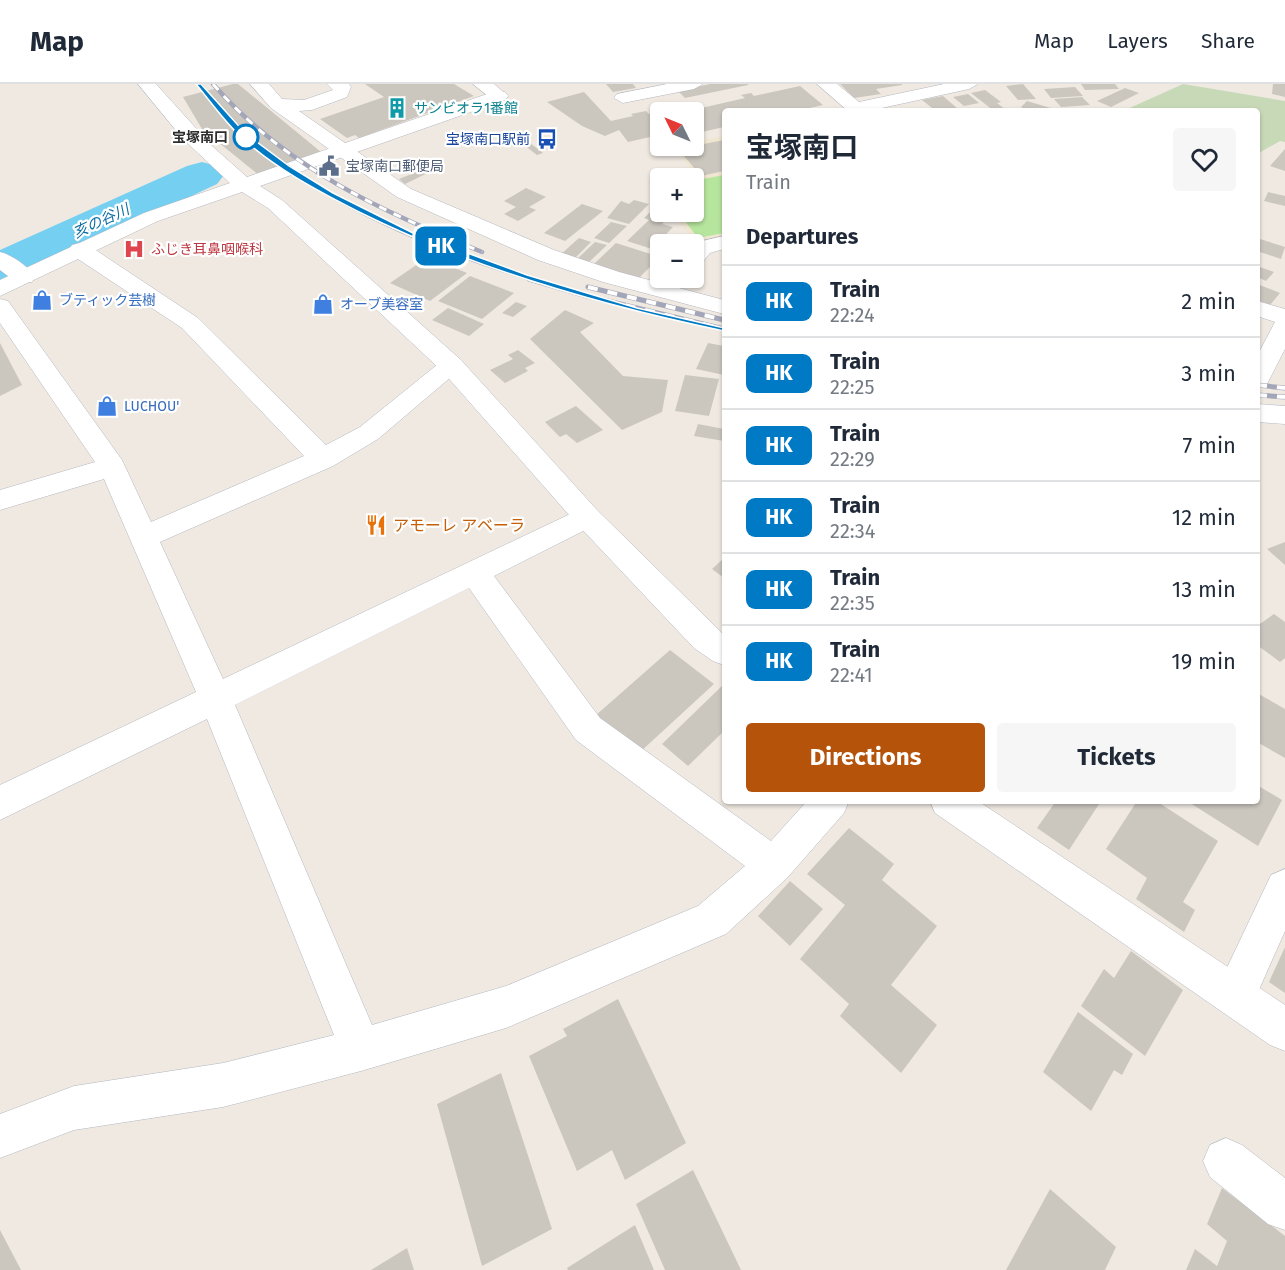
<!DOCTYPE html>
<meta charset="utf-8">
<style>
:root{--surface:#fff;--page:#f6f6f7;--text:#1f2937;--muted:#747a83;--line:#e0e1e3;--accent:#b45309}
body{margin:0;font-family:"Fira Sans","Noto Sans JP",sans-serif;background:var(--page);color:var(--text);height:100vh;display:flex;flex-direction:column;font-size:22px;white-space:nowrap}
*{box-sizing:border-box;margin:0}
p{font-size:20px;color:var(--muted)}
.icon{flex:none;width:33px;height:33px;fill:none;stroke:currentColor;stroke-width:2;stroke-linecap:round;stroke-linejoin:round}
.map{position:relative;flex:1;overflow:hidden}
.panel{position:absolute;left:722px;top:24px;width:538px;height:696px;display:flex;flex-direction:column;background:var(--surface);border-radius:6px;box-shadow:0 2px 4px #0004}
.panel>*{flex:none}
.badge{padding:0 12px;border-radius:9px;font-size:21px;line-height:39px}
.needle{width:39px;rotate:313deg}
.controls{position:absolute;left:650px;top:18px;display:grid;gap:12px}
.controls a{display:grid;place-items:center;width:54px;height:54px;border-radius:6px;background:var(--surface);box-shadow:0 2px 4px #0004;font-size:30px}
.map>.badge{position:absolute;translate:-50% -50%;box-shadow:0 0 0 3px #fff}
h2{padding:0 24px;font-size:22px;line-height:54px}
.round{display:grid;place-items:center;flex:none;width:63px;height:63px;border-radius:6px;background:var(--page)}
.headline{display:flex;align-items:center;justify-content:space-between;height:102px;padding:0 24px}
h1{font-size:28px;font-weight:700;line-height:45px}
.action{display:flex;gap:12px;margin-top:auto;padding:12px 24px}
.action a{flex:1;height:69px;border-radius:6px;background:var(--accent);color:#fff;font-size:24px;font-weight:700;line-height:69px;text-align:center}
.action a+a{background:var(--page);color:var(--text)}
ul{padding:0;list-style:none}
li{display:flex;align-items:center;gap:18px;height:72px;padding:0 24px;border-top:2px solid var(--line)}
li div{flex:1}
li b{display:block;font-size:22px}
li em{font-style:normal}
li .badge{min-width:66px;font-weight:700;text-align:center}
header{display:flex;align-items:center;gap:36px;box-sizing:border-box;height:84px;padding:0 30px;background:var(--surface);border-bottom:2px solid var(--line)}
header strong{font-size:28px}
nav{display:flex;gap:33px;margin-inline-start:auto;font-size:21px}
.map>svg:first-child{display:block}
</style>
<header>
<strong>Map</strong>
<nav><a>Map</a><a>Layers</a><a>Share</a></nav>
</header>
<div class="map">
<svg width="1285" height="1186" viewBox="0 0 1285 1186">
<rect width="100%" height="100%" fill="#efe9e1"/>
<path fill="#f0e6d1" d="M724 52V154L696 159 671 128H693V94H660V113L648 97 693 87 673 62H693V58Z"/>
<path fill="#b6e59e" d="M724 91V149L698 154 678 128H693V97Z"/>
<path fill="#c8d9b8" d="M1183 0 1285 17V58L1280 57 1257 70V27H1123Z"/>
<g fill="none" stroke-linecap="round" stroke-linejoin="round">
<path fill="#75cff0" fill-rule="evenodd" d="M202 78 217 82 224 91 217 100 17 194 0 199V166L187 82Z"/>
</g>
<path fill="#cbc7bf" d="M233 0H238L321 68 260 92 202 45 183 13Z
M365 0H454L474 12 359 54 355 51 347 54 320 35 384 13Z
M606 0H633L636 4 613 8Z
M710 0H748V1L685 14 678 7Z
M840 0H902V1L876 5 881 10 854 14Z
M1023 0 1036 15 1018 16 1006 2Z
M1081 0H1115L1119 5 1085 6Z
M1273 0H1285V13L1272 10Z
M800 2 823 21 796 27H724V43L693 50V28H684L745 14 741 11 751 9 754 12Z
M1075 3 1083 12 1051 14 1044 5Z
M1125 4 1139 9 1111 23 1097 17Z
M985 6 1001 18 997 19 1006 26 994 27 971 9Z
M584 8 611 37 633 32 631 30 646 27 649 30 667 24 672 28H660V53L653 55 650 53 628 58 619 46 605 52 582 42 547 18Z
M968 10 979 19 964 22 953 13Z
M943 12 958 25 936 27 922 16Z
M1082 13 1090 21 1061 23 1054 15Z
M1027 17 1054 25 1052 27H1029L1021 23Z
M517 49 543 69 537 71 511 51Z
M724 56V87L701 92 678 65Z
M1285 65V87L1270 82Z
M432 82 436 85 405 100 399 95Z
M526 104 546 113 529 123 536 126 518 137 504 130 516 123 504 117Z
M1268 108 1285 112V122L1264 117Z
M634 116 649 120 629 140 607 134 621 117 629 120Z
M582 120 603 127 565 157 544 149Z
M649 129 668 134 662 140 673 143 652 165 627 157 649 136 644 134Z
M611 138 627 142 609 159 594 154Z
M579 154 591 158 573 176 560 171Z
M1257 154 1285 163 1281 175 1257 167Z
M595 158 607 161 588 179 577 175Z
M616 159 660 173 639 194 594 180Z
M428 173 467 189 430 217 390 199Z
M1257 182 1274 188 1266 197 1257 193Z
M470 192 514 209 482 235 438 217Z
M1257 200 1280 209 1270 221 1257 216Z
M516 218 527 222 513 233 502 229Z
M448 224 484 240 469 252 432 236Z
M565 226 594 239 580 248 623 292 668 296 662 328 622 346 530 255Z
M0 259 22 301 0 312Z
M708 259 724 262V291L696 285Z
M518 266 535 279 525 284 528 287 505 299 490 286 513 275 508 271Z
M685 291 719 295 709 332 675 327Z
M576 322 603 346 577 359 566 350 560 353 545 338Z
M698 340 724 345V357L694 352Z
M1285 458V481L1267 465Z
M724 474V494L712 485Z
M1274 530 1285 538V574L1280 578 1257 561V542Z
M670 566 714 600 639 669 595 632Z
M724 600V647L688 682 662 660Z
M1257 609 1285 625V674L1257 658Z
M1257 701 1282 716 1258 762 1187 717H1257Z
M1056 717H1101L1069 766 1037 744Z
M1137 717H1156L1218 757 1183 818 1195 826 1184 848 1136 815 1147 794 1106 765Z
M849 744 894 780 882 796 937 842 891 901 937 941 901 989 840 932 849 920 800 875 845 821 807 790Z
M790 797 823 825 790 862 758 832Z
M1285 863V909L1269 898Z
M1131 867 1183 906 1145 972 1081 922 1104 885 1114 894Z
M618 915 686 1059 625 1096 612 1066 577 1087 529 972 567 952 563 945Z
M1078 928 1133 970 1122 991 1114 986 1091 1027 1043 988Z
M501 989 552 1145 482 1182 437 1020Z
M693 1086 741 1186H665L636 1120Z
M1222 1104 1285 1152V1186H1186L1195 1165 1217 1182 1227 1157 1207 1140Z
M1050 1105 1116 1163 1105 1186H1006Z
M635 1141 654 1186H568L567 1184Z
M0 1146 21 1186H0Z
M407 1164 414 1186H371Z"/>
<g fill="none" stroke-linecap="round" stroke-linejoin="round">
<g stroke="#b4b7c1" stroke-width="1">
<path id="street" d="M250 0H269L282 15 304 16 333 6 327 0H349L351 3 347 13 312 26 299 27 411 105 554 166 619 188 724 216V230L603 198 538 176 397 113 271 24Z
M473 0H494L508 12 505 16H493Z
M667 0H703L694 5 623 19 614 14 617 10Z
M817 0H837L859 18 944 0H978L969 5 868 27H848Z
M724 152V165L710 169 701 180 693 182 694 159Z
M80 159 88 161 198 234 326 361 360 343 443 276 452 274 461 276 464 282 378 355 333 382 160 458 223 595 587 422 597 426 601 433 597 440 494 492 600 634 771 757 807 717H849L844 729 787 794 726 850 506 944 361 987 223 1023 74 1046 0 1074V1030L74 1002 223 979 334 951 207 635 0 736V701L196 608 104 395 0 426V406L95 378 0 239V215L8 217 122 376 151 438 304 372 182 244 72 171 69 166 72 161ZM469 504 576 656 745 782 698 822 506 902 372 941 235 621Z
M0 168C12 171 28 182 35 193L32 198H16L0 186Z
M1257 217 1285 225V265L1266 302 1257 304V272L1275 238 1257 232Z
M1257 320 1285 322V340L1257 338Z
M1285 785V847L1250 926 1235 932 1220 926 1214 911 1271 791Z
M1226 1054 1242 1061 1285 1094V1146L1268 1140 1210 1093 1203 1077 1210 1061Z"/>
</g>
<g stroke="#b4b7c1" stroke-width="1">
<path id="secondary" d="M138 0H156L212 62 247 93 493 8H505L508 12 505 16 260 102 282 116 461 276 597 426 724 551V581L713 577 694 564 577 440 443 288 268 124 242 108 158 137 0 212V196L144 129 230 99 183 55Z
M930 717H978L1285 921V967L1270 961 935 729Z"/>
</g>
<use href="#street" fill="#fff" fill-rule="evenodd"/>
<use href="#secondary" fill="#fff" fill-rule="evenodd"/>
<g stroke="#a3a6b8" stroke-width="4.5">
<path id="rail-far1" d="M199 0C214 17 229 35 246 50 326 121 433 165 534 196
M213 0C287 85 380 126 482 168"/>
</g>
<g stroke="#a3a6b8" stroke-width="5">
<path id="rail" d="M529 195 587 212 724 245
M588 203 724 236
M1257 301 1285 304
M1257 311 1285 313"/>
</g>
<use href="#rail-far1" stroke="#fff" stroke-width="3" stroke-dasharray="8" stroke-linecap="butt"/>
<use href="#rail" stroke="#fff" stroke-width="4" stroke-dasharray="10" stroke-linecap="butt"/>
</g>
<path fill="#007ac4" stroke="#fff" stroke-width="1.5" d="M196 0H201L245 49 289 82 333 109 413 149 527 191 637 224 729 245 724 247C599 221 474 185 359 128 318 107 274 84 240 52 224 37 210 17 196 0Z"/>
<defs>
<g id="building-bare" transform="scale(1.62)"><path d="M-4-6H4V6H1V3H-1V6H-4ZM-2.5-4.3h1.7v1.8h-1.7ZM.8-4.3h1.7v1.8H.8ZM-2.5-1h1.7V.8h-1.7ZM.8-1h1.7V.8H.8Z" fill="#0f9aa8" stroke="#fff" stroke-width="2.5" paint-order="stroke"/></g>
<g id="bus-bare" transform="scale(1.62)"><path d="M-5-6H5V4H4V6H2V4H-2V6H-4V4H-5ZM-3.5-4V0h7V-4ZM-3.5 1.2v1.5H-2V1.2ZM2 1.2v1.5H3.5V1.2Z" fill="#1a4fb4" stroke="#fff" stroke-width="2.5" paint-order="stroke"/></g>
<g id="civic-bare" transform="scale(1.62)"><path d="M-.6-6.5H3V-4.5H.6V-3L4-1V1h2V6H-6V1h2V-1L-.6-3ZM-1.2 2.5V6h2.4V2.5Z" fill="#5c6f8a" stroke="#fff" stroke-width="2.5" paint-order="stroke"/></g>
<g id="hospital-bare" transform="scale(1.62)"><path d="M-5-5h3v3.5h4V-5h3V5h-3V1.5h-4V5h-3Z" fill="#e0444e" stroke="#fff" stroke-width="2.5" paint-order="stroke"/></g>
<g id="shop-bare" transform="scale(1.62)"><path d="M-5-2.5h2.3a2.7 3.5 0 0 1 5.4 0H5L5.5 6h-11ZM-1.5-2.5h3a1.5 2.3 0 0 0-3 0Z" fill="#3f7fe0" stroke="#fff" stroke-width="2.5" paint-order="stroke"/></g>
<g id="restaurant-bare" transform="scale(1.62)"><path d="M-5-6h1v4h1v-4h1v4h1v-4h1v5L-1.5 .5V6h-2V.5L-5-1ZM5-6V6H3V1.5H1.5Q1.5-4 5-6Z" fill="#e8710a" stroke="#fff" stroke-width="2.5" paint-order="stroke"/></g>
</defs>
<g fill-rule="evenodd">
<use href="#building-bare" x="397" y="24"/>
<use href="#bus-bare" x="547" y="55"/>
<use href="#civic-bare" x="329" y="82"/>
<use href="#hospital-bare" x="134" y="165"/>
<use href="#shop-bare" x="42" y="216"/>
<use href="#shop-bare" x="323" y="220"/>
<use href="#shop-bare" x="107" y="322"/>
<use href="#restaurant-bare" x="376" y="441"/>
</g>
<circle fill="#fff" stroke="#007ac4" stroke-width="3" cx="246" cy="53" r="12"/>
<g text-anchor="middle" stroke-width="4.5" stroke-linejoin="round" paint-order="stroke">
<g font-size="14" fill="#0d838f" stroke="#fff" text-anchor="start">
<text x="414" y="29">サンビオラ1番館</text>
</g>
<g font-size="14" font-weight="bold" fill="#2e2e2e" stroke="#fff" text-anchor="end">
<text x="228" y="58">宝塚南口</text>
</g>
<g font-size="14" fill="#164399" stroke="#fff" text-anchor="end">
<text x="530" y="60">宝塚南口駅前</text>
</g>
<g font-size="14" fill="#4e5e75" stroke="#fff" text-anchor="start">
<text x="346" y="87">宝塚南口郵便局</text>
</g>
<g font-size="14" fill="#be3a42" stroke="#fff" text-anchor="start">
<text x="151" y="170">ふじき耳鼻咽喉科</text>
</g>
<g font-size="14" fill="#366cbe" stroke="#fff" text-anchor="start">
<text x="59" y="221">ブティック芸樹</text>
<text x="340" y="225">オーブ美容室</text>
<text x="124" y="327">LUCHOU'</text>
</g>
<g font-size="15" font-style="italic" fill="#0d6fa3" stroke="#fff">
<text transform="translate(101 137) rotate(-25)" y="5">亥の谷川</text>
</g>
<g font-size="16" fill="#c56008" stroke="#fff" text-anchor="start">
<text x="393" y="447">アモーレ アベーラ</text>
</g>
</g>
</svg>
<div class="controls">
<a><svg class="needle" viewBox="-14 -14 28 28"><path d="M0-13l5 13h-10z" fill="#e53935"/><path d="M0 13l5-13h-10z" fill="#747a83"/></svg></a>
<a>+</a>
<a>−</a>
</div>
<b class="badge" style="left:441px;top:162px;background:#007ac4;color:#fff">HK</b>
<section class="panel">
<div class="headline"><div><h1>宝塚南口</h1><p>Train</p></div><a class="round"><svg class="icon" aria-label="heart" viewBox="0 0 24 24"><path d="M12 20l-8-8c-3-5 5-10 8-4 3-6 11-1 8 4z"/></svg></a></div>
<h2>Departures</h2>
<ul>
<li><span class="badge" style="background:#007ac4;color:#fff">HK</span><div><b>Train</b><p>22:24</p></div><em>2 min</em></li>
<li><span class="badge" style="background:#007ac4;color:#fff">HK</span><div><b>Train</b><p>22:25</p></div><em>3 min</em></li>
<li><span class="badge" style="background:#007ac4;color:#fff">HK</span><div><b>Train</b><p>22:29</p></div><em>7 min</em></li>
<li><span class="badge" style="background:#007ac4;color:#fff">HK</span><div><b>Train</b><p>22:34</p></div><em>12 min</em></li>
<li><span class="badge" style="background:#007ac4;color:#fff">HK</span><div><b>Train</b><p>22:35</p></div><em>13 min</em></li>
<li><span class="badge" style="background:#007ac4;color:#fff">HK</span><div><b>Train</b><p>22:41</p></div><em>19 min</em></li>
</ul>
<div class="action"><a>Directions</a><a>Tickets</a></div>
</section>
</div>
